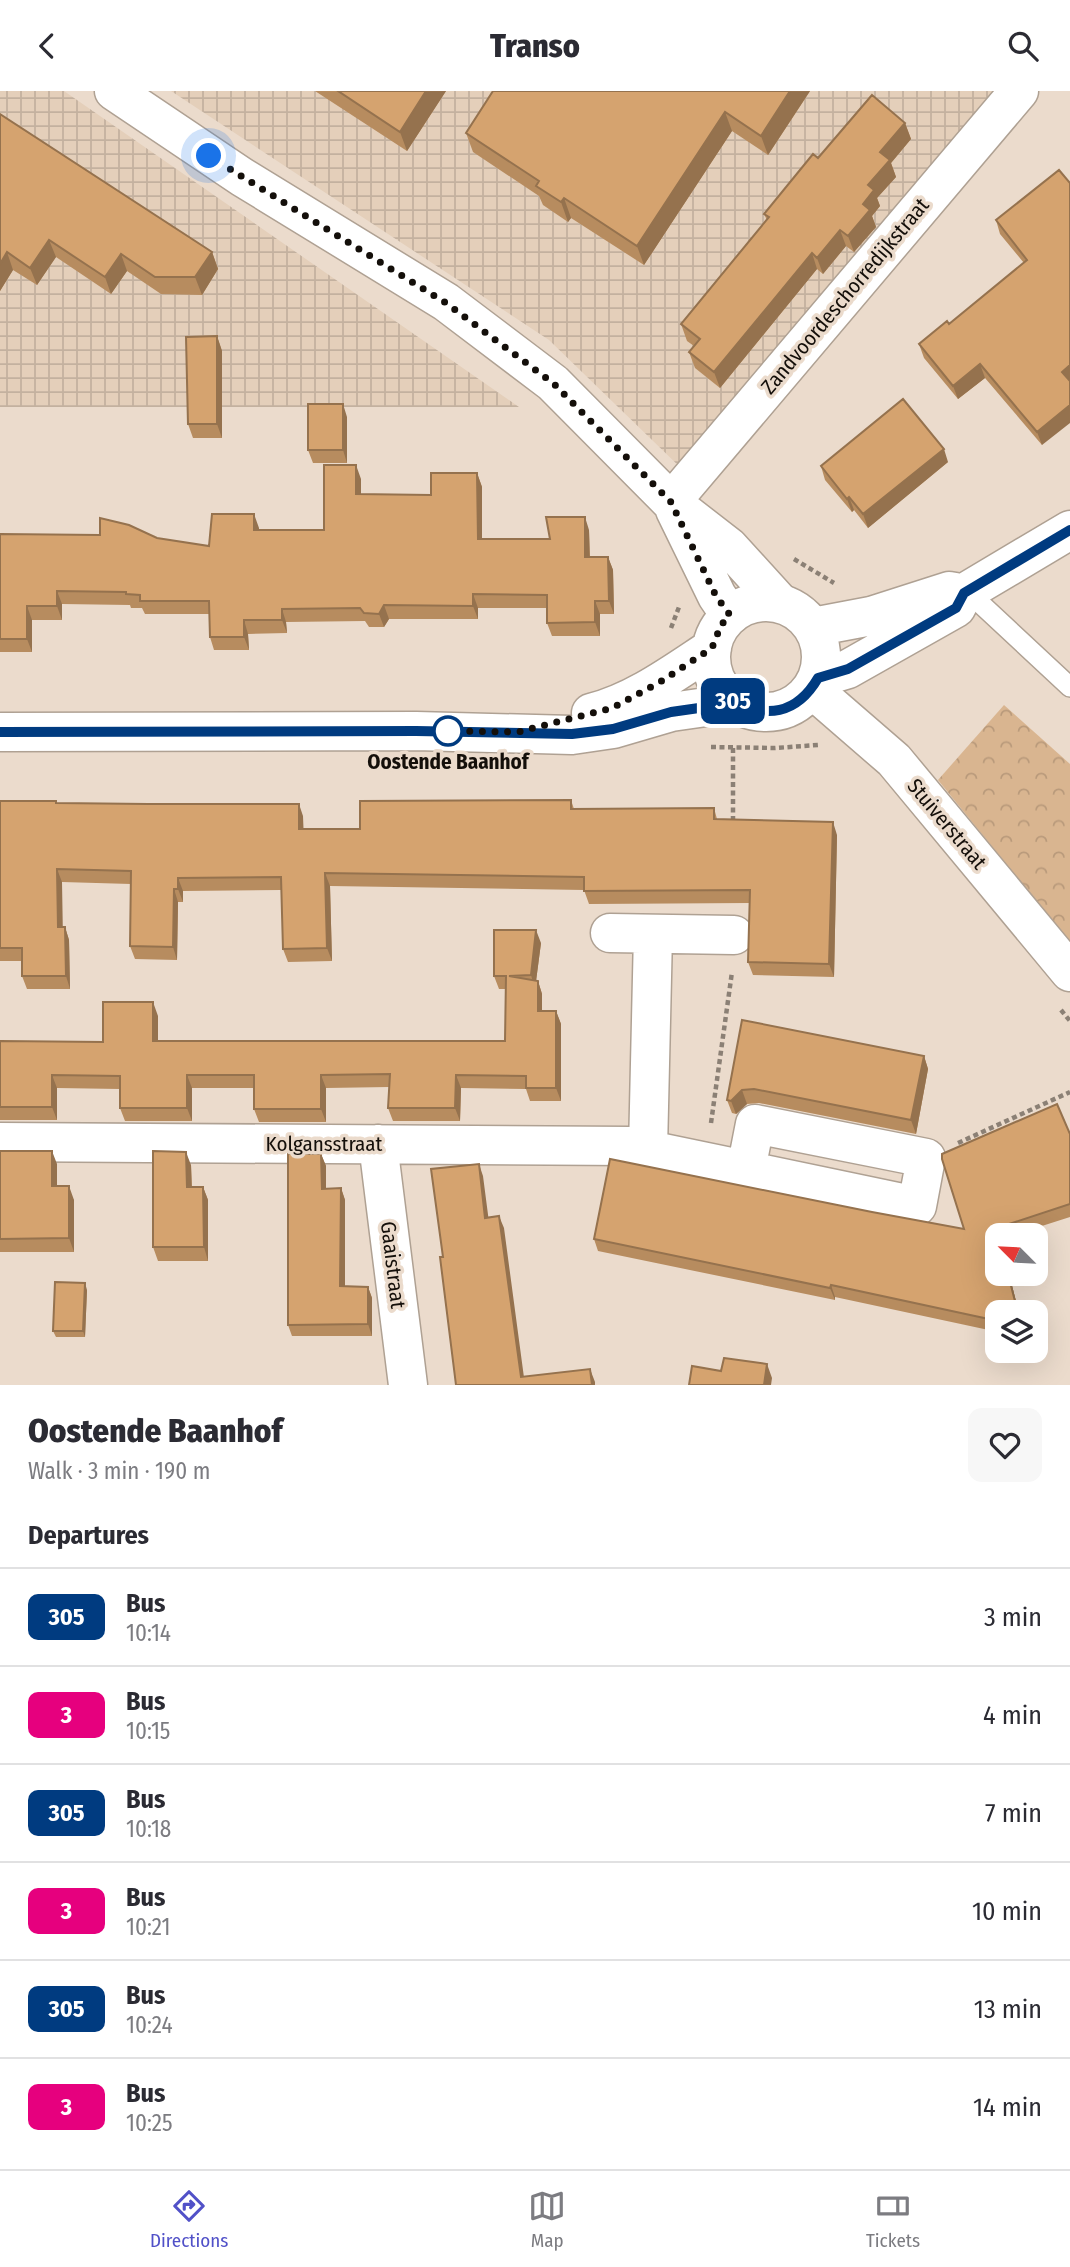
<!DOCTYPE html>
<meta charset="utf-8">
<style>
:root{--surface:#fff;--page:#f7f7f7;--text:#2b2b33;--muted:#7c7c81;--line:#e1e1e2;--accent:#5151c8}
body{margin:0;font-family:"Fira Sans Condensed",sans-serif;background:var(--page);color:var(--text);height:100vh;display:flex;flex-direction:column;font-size:26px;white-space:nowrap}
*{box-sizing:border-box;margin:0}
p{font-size:23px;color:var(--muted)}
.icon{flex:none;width:38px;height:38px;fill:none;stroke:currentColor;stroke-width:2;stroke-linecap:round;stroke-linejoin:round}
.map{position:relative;height:1294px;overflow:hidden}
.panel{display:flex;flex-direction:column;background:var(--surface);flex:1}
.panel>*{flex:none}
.badge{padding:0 14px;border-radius:10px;font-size:24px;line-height:46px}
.needle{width:46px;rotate:294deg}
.controls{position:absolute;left:985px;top:1132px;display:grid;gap:14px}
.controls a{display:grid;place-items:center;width:63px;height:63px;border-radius:14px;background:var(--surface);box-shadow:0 7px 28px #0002;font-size:35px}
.you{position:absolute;width:35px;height:35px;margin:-18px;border:5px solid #fff;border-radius:50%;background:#1a73e8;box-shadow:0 0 0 10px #1a73e833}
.map>.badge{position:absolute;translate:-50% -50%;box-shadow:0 0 0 4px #fff}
h2{padding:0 28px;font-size:26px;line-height:63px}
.round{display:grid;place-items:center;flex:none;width:74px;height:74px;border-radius:14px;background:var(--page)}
.overview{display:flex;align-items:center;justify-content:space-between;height:119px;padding:0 28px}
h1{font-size:33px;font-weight:800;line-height:52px}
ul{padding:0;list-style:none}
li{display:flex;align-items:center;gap:21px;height:98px;padding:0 28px;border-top:2px solid var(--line)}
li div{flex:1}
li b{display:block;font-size:26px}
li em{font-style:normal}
li .badge{min-width:77px;font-weight:700;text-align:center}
header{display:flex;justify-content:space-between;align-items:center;height:91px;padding:0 28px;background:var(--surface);font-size:32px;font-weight:800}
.menu{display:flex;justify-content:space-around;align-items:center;height:98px;border-top:2px solid var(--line);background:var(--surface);font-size:19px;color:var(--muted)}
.menu a{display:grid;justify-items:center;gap:4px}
.menu .active{color:var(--accent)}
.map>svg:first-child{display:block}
</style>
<header><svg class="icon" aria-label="back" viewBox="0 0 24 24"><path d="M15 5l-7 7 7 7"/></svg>Transo<svg class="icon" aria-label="search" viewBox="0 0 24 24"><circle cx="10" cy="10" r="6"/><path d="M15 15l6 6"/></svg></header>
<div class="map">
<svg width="1070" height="1294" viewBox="0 0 1070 1294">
<defs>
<pattern id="industrial-grid" width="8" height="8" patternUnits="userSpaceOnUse" patternTransform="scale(1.75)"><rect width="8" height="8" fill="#e4cfba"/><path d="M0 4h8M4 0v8" fill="none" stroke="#c3b19f"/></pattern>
<pattern id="forest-crowns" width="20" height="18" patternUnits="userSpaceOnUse" patternTransform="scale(1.75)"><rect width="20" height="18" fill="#d9b590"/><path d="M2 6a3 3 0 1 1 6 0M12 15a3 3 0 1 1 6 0" fill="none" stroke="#b99a7b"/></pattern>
</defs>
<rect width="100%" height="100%" fill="#ebdbcc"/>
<path fill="url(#industrial-grid)" d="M0 0H64L519 316H0Z
M171 0H1010L684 380 549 249Z"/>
<path fill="url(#forest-crowns)" d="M1004 614 1070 673V852L938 689Z"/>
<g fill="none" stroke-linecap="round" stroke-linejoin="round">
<g stroke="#afa193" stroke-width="22">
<path id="service" d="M972 498 982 514 1070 596"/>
</g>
<g stroke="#afa193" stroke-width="41">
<path id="minor" d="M114 0 242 86 446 211 553 292 671 411 729 456 780 512
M671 411 1019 0
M675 419 717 505 730 524
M812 598 894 669 1070 881
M610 842 734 844
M0 1051 630 1055 917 1115 926 1067 755 1033 746 1079
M378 1053 408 1294
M648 1059 653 843"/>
</g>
<g stroke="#afa193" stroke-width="41">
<path id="secondary" d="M711 566a55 55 0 1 1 110 0a55 55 0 1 1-110 0Z
M813 536 871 525 949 500 955 501
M818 587 848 578 956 517 964 502 1070 439
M591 622C635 611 674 582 712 557
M0 641 416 640 572 644 613 638 671 621 706 616 730 609"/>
</g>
<path stroke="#8b8075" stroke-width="4.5" stroke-dasharray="5 3.5" stroke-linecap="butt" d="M794 468 834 492
M671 537 679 516
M711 656 775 657 818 654
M733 657V733
M1061 919 1070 930
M711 1032 732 881
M958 1052 1070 1001"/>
<use href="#service" stroke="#fff" stroke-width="19"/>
<use href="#minor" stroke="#fff" stroke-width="38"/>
<use href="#secondary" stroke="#fff" stroke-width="38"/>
</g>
<path fill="#b78c5f" d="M315 0H446L407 60Z
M810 0 768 64 732 40 644 174 571 127 568 131 543 114 539 105 473 61 466 42Z
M0 23 212 161 218 178 202 204 161 203 127 180 111 203 56 166 37 194 13 179 0 200Z
M905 32 911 48 891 72 896 86 877 107 880 115 872 125 876 136 854 161 846 155 823 183 817 178 720 297 695 277 689 261 694 255 687 250 681 233 767 129 764 123 818 67Z
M1070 92 1042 354 985 287 958 308 924 267 919 253 949 233 1024 172 1000 143 996 129Z
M217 245 222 260V347H193L188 333Z
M347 326V372H313L308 359Z
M948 371 868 437 854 419 852 421 825 389 821 375Z
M477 382 482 396V448H550L589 439 590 466H608L613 479 614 523H600V545H552L547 532V517H478V528H389L384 536H369L365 530 286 531 287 542 248 543 249 559H214L210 546 209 523H145L142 517H131L130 514 62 513V529H32V561H0V443L157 447 209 455 259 437V439H324L361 388V403L431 404Z
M571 709 574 718 714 717 717 728 837 744 834 886 753 884 748 871 750 812 589 813 584 799 330 795 332 870 288 871 283 858 281 799 183 800V811H178L177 869 135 868 130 855 131 793 62 791V836H65L69 849 70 898H27L22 885V870H0V710H56L57 712 303 725V738H360Z
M541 852 536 890H538L542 903V920H556L561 933V1010H530L526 998 461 997 460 1030H393L388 1017 389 996 326 997V1031H259L254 1018V997H192V1030H125L120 1017V998L57 997V1029H0V950L103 951 158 925V950H505L506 898H499L494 885Z
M742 929 924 965 928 978 916 1043 759 1012 747 1013 736 1023 732 1022 727 1009Z
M1070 1043V1126L1014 1144H998V1183H1009L1019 1222H998V1241L835 1206V1209L598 1160 594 1148 872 1121 964 1138Z
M0 1060 57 1073V1095L74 1109V1161H0Z
M321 1063 326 1075V1098L341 1097 345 1109V1195L368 1196 372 1207V1245H292L288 1234Z
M191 1074 192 1096H203L208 1109V1170H158L153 1156Z
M87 1199 85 1246H56L53 1240Z"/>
<path fill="#95724e" d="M426 0H446L407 60 400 41Z
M790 0H810L768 64 761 45Z
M725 21 732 40 644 174 637 155Z
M905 32 911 48 891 72 896 86 877 107 880 115 872 125 876 136 854 161 848 145 863 113 880 61Z
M564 107 571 127 568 131 561 111Z
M840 139 846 155 823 183 817 167Z
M49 149 56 166 37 194 30 177Z
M7 161 13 179 0 200V173Z
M212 161 218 178 202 204 195 186Z
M812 162 817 178 720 297 714 281Z
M121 163 127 180 111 203 105 186Z
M217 245 222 260V347L217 333Z
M980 273 985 287 958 308 953 295Z
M1070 274V292L1062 281Z
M343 313 347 326V372L343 359Z
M1070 314V332L1042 354 1037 341Z
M944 358 948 371 868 437 863 423Z
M356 374 361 388V416L356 403Z
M477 382 482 396V462L478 448Z
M849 406 854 419 852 421 847 408Z
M254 423 259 437 258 452 254 439Z
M585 426 589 439 590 480 585 466Z
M608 466 613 479 614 523 609 510Z
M57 500 62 513V529L57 515Z
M473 503 478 517V528L473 515Z
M595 510 600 523V545L595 531Z
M384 514 389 528 384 536 379 523Z
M27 515 32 529V561L27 548Z
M282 518 286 531 287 542 282 529Z
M244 529 248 543 249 559 244 546Z
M299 713 303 725 304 751 299 738Z
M833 731 837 744 834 886 829 873Z
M57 778 62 791 63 849 58 836Z
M325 782 330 795 332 870 327 857Z
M178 787 183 800V811L178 798Z
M174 798 178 811 177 869 173 856Z
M65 836 69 849 70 898 66 885Z
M536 839 541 852 535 898 531 884Z
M538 890 542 903V933L538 920Z
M153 911 158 925V964L153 950Z
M556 920 561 933V1010L556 997Z
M924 965 928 978 916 1043 911 1029Z
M52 984 57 997V1029L52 1016Z
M187 984 192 997V1030L187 1017Z
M321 984 326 997V1031L321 1018Z
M456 984 461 997 460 1030 455 1017Z
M742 999 747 1013 736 1023 731 1010Z
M52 1060 57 1073V1109L52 1095Z
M186 1061 191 1074 192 1109 187 1096Z
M321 1063 326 1075V1109L322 1098Z
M479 1073 483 1085 490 1139 485 1127Z
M69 1095 74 1109V1161L69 1147Z
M203 1096 208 1109V1170L204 1156Z
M341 1097 345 1109V1207L340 1195Z
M499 1125 504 1137 525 1294 521 1286Z
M1008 1183H1009L1019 1222H1018Z
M85 1192 87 1199 85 1246 83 1240Z
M831 1194 835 1206V1209L830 1197Z
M368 1196 372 1207V1245L368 1233Z
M767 1273 772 1287 771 1294H764Z
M590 1278 595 1291V1294H592Z"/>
<path fill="#d5a36f" stroke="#95724e" stroke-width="2" d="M338 0H426L400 41Z
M493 0H790L761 45 725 21 637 155 564 107 561 111 536 95 539 90 466 42Z
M872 4 905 32 880 61 890 69 868 94 874 99 863 113 870 119 848 145 840 139 817 167 812 162 714 281 689 261 700 248 681 233 769 126 764 123 813 63 818 67Z
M0 23 212 161 195 186H155L121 163 105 186 49 149 30 177 7 161 0 173Z
M1059 79 1070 92V274L1062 281 1070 290V314L1037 341 980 273 953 295 919 253 947 230 949 233 1027 169 996 129Z
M217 245V333H188L186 246Z
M903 308 944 358 863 423 849 406 847 408 821 375Z
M308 313H343V359H308Z
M324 374H356V403L431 404V382H477L478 448H550L546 426H585V466H608L609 510H595V531L547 532V504L473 503V515L384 514 379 523 364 522 360 517 282 518V529H244V546H210L209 510H140V504L126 503V501L57 500V515H27V548H0V443L100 444V427L129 434 157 447 209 455 212 423H254V439H324Z
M571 709V718L714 717V728L833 731 829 873 748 871 750 799 584 800V786L325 782 327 857 283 858 281 786 178 787V798H174L173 856 130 855 131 780 57 778 58 836H65L66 885H22V857H0V710H56V712L148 713H299V738H360V710Z
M494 839H536L531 884 509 885 538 890V920H556V997H526V985L456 984 455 1017H388L390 983 321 984V1018H254V984H187V1017H120V985L52 984V1016H0V950L103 951V911H153V950H505L506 885H494Z
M742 929 924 965 911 1029 754 998 742 999 731 1010 727 1009Z
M1057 1013 1070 1043V1113L997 1137 999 1144H998V1183H1008L1018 1222H998V1230L831 1194 830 1197 594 1148 610 1068 872 1121 964 1138 942 1068V1063Z
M0 1060H52V1095H69V1147L0 1148Z
M153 1060 186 1061 187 1096H203L204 1156H153Z
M288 1063H321L322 1098 341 1097 340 1195 368 1196V1233L288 1234Z
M479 1073 485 1127 499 1125 521 1286 590 1278 592 1294H456L440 1166H443L431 1078Z
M55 1191 85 1192 83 1240H53Z
M724 1267 767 1273 764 1294H689L692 1275 721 1280Z"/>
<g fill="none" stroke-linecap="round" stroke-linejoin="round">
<g stroke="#fff" stroke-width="16">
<path id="line" d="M0 641 416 640 572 643 613 638 671 621 706 616 730 608C766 629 797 623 818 587L848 578 956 517 964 502 1070 439"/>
</g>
<use href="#line" stroke="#003b80" stroke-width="10"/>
<path stroke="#140f0a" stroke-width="7" stroke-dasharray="0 12.6" d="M209 65 446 212 553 292 671 411 716 505 730 524 721 534 712 557 660 591 612 617 518 641 442 640H448"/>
</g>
<circle fill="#fff" stroke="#003b80" stroke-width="3.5" cx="448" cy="640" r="14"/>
<g text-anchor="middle" stroke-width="7" stroke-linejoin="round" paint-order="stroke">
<g font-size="21" fill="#140f0a" stroke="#ebdbcc">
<text transform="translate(845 205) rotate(-50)" y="7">Zandvoordeschorredijkstraat</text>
<text transform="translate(947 733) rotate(50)" y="7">Stuiverstraat</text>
<text x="324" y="1060">Kolgansstraat</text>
<text transform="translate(393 1174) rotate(83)" y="7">Gaaistraat</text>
</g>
<g font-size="21" font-weight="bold" fill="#140f0a" stroke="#ebdbcc">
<text x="448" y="678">Oostende Baanhof</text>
</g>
</g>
</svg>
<div class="controls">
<a><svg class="needle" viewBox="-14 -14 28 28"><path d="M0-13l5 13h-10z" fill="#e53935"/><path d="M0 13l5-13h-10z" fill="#7c7c81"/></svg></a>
<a><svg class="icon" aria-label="layers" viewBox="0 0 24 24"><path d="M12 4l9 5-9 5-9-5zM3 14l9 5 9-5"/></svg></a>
</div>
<div class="you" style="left:209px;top:65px"></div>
<b class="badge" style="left:733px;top:610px;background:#003b80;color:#fff">305</b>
</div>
<section class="panel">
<div class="overview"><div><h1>Oostende Baanhof</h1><p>Walk · 3 min · 190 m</p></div><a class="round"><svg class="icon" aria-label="heart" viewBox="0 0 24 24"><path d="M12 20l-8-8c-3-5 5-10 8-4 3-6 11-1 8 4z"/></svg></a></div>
<h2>Departures</h2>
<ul>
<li><span class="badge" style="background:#003b80;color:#fff">305</span><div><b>Bus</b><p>10:14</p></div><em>3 min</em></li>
<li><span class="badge" style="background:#e6007e;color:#fff">3</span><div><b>Bus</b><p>10:15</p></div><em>4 min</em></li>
<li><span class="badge" style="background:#003b80;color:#fff">305</span><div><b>Bus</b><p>10:18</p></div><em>7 min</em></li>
<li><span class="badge" style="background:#e6007e;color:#fff">3</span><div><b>Bus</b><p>10:21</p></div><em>10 min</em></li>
<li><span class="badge" style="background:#003b80;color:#fff">305</span><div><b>Bus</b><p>10:24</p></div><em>13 min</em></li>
<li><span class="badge" style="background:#e6007e;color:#fff">3</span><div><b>Bus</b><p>10:25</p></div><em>14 min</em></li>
</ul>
</section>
<nav class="menu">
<a class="active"><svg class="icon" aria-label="directions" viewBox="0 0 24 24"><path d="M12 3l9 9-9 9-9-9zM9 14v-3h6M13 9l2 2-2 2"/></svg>Directions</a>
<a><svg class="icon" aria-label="map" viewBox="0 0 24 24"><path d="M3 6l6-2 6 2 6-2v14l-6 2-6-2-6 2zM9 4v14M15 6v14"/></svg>Map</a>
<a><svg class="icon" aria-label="tickets" viewBox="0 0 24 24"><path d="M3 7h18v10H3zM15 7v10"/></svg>Tickets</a>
</nav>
